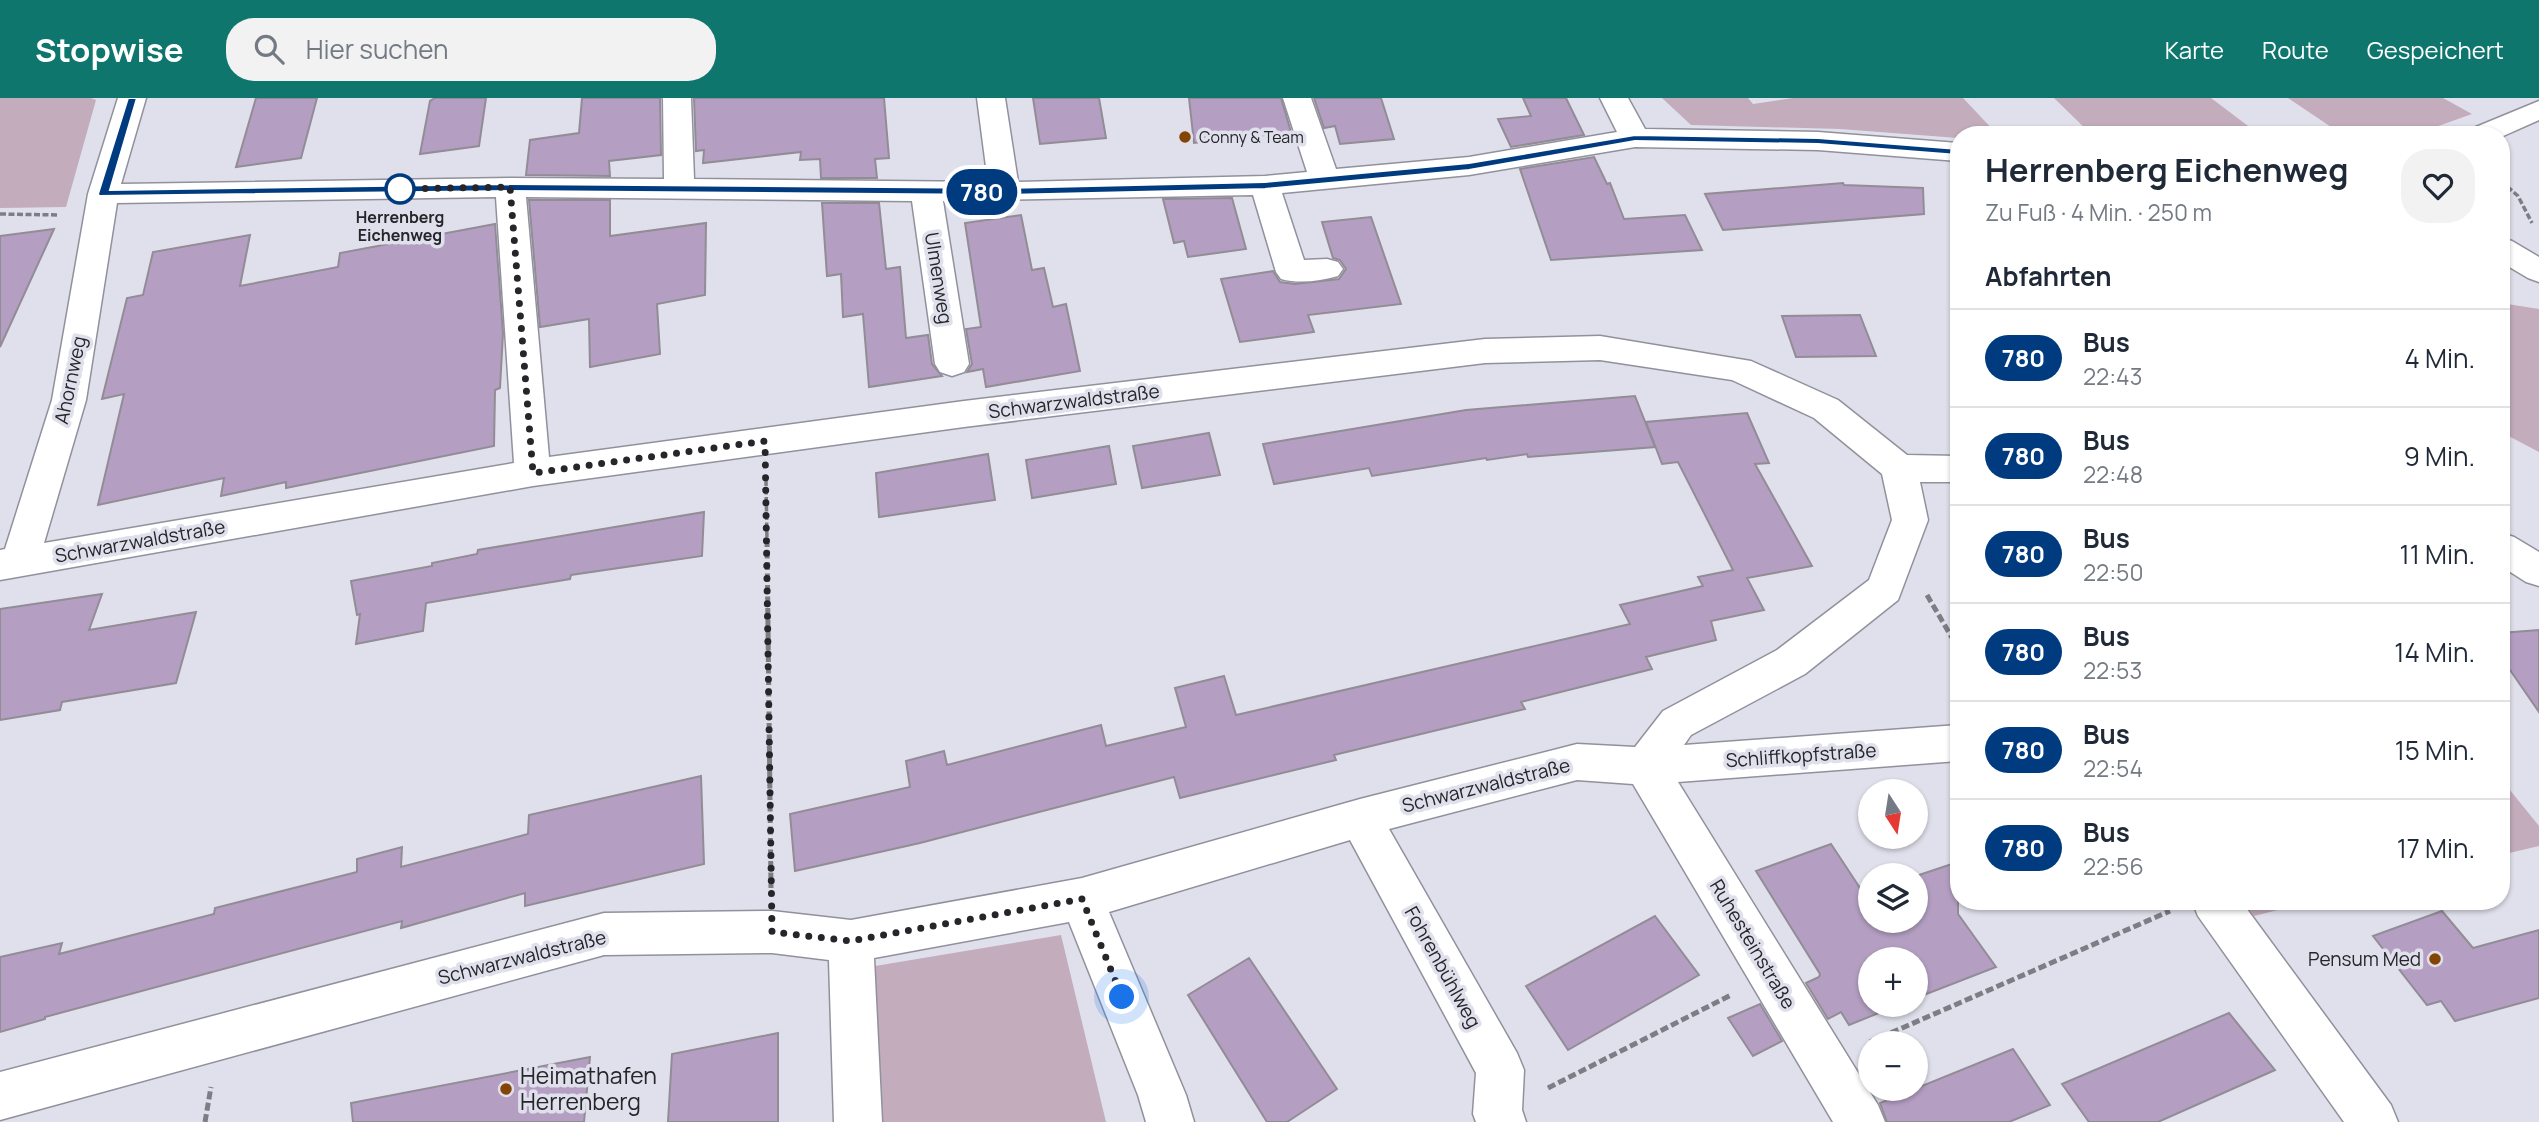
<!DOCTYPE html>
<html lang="de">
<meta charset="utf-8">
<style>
:root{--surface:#fff;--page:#f2f2f3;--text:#1f2937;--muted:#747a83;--line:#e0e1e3;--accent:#0f766e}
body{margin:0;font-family:Manrope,sans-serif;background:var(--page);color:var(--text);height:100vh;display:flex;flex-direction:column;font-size:26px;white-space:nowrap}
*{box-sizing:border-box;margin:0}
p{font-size:23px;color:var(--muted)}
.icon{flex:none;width:38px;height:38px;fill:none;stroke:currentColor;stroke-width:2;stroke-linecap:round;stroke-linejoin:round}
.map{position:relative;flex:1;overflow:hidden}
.details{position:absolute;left:1950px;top:28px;width:560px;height:784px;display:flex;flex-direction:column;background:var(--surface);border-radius:28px;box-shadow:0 2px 5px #0004}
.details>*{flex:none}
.badge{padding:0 14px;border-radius:23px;font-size:24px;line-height:46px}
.needle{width:46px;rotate:168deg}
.tools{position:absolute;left:1858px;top:681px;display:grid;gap:14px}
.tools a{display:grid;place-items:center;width:70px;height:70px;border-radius:50%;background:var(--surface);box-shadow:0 2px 5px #0004;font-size:35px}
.you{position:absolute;width:35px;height:35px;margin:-18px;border:5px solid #fff;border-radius:50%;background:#1a73e8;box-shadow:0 0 0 10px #1a73e833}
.map>.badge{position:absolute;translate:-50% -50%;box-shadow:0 0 0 4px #fff}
h2{padding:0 35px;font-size:26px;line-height:63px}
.round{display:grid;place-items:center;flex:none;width:74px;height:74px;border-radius:28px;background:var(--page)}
.summary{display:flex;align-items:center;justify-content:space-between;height:119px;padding:0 35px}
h1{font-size:33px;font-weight:700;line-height:52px}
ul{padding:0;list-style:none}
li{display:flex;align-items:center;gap:21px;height:98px;padding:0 35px;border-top:2px solid var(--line)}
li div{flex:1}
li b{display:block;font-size:26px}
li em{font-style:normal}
li .badge{min-width:77px;font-weight:700;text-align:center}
header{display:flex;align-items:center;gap:42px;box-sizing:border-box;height:98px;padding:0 35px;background:var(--accent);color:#fff}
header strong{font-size:33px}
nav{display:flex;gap:38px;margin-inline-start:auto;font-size:24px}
.search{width:490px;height:63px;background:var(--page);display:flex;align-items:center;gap:18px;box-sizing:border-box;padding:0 24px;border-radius:28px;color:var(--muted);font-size:26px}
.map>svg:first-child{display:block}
</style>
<header>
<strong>Stopwise</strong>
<div class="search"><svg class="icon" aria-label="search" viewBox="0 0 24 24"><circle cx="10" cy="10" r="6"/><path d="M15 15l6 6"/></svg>Hier suchen</div>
<nav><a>Karte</a><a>Route</a><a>Gespeichert</a></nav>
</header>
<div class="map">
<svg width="2539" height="1024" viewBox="0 0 2539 1024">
<rect width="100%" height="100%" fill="#e0e0ec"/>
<path fill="#c3acbb" d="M0 0H91L96 2 66 109 0 110Z
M1662 0H1748L1753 6 1793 0H1963L1998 37H1958V40L1840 31 1691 27Z
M2054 0H2211L2260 37H2092Z
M2288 0H2443L2472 16 2413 37H2343Z
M2501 205 2539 211V354L2501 334Z
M2501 681 2539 728V748L2501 757Z
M2243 803H2314L2254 818Z
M1061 837 1106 1024H836L833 875Z"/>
<path fill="#b49fc2" stroke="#928c96" stroke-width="2" d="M256 0H317L301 60 236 69Z
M435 0H486L479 48 420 56 430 3Z
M582 0H660L661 57 609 63 610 78 526 77 530 42 579 35Z
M694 0H884L889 60 875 61 877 80H821L820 61 800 62 801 54 703 65 704 52 696 53Z
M1033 0H1099L1106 40 1040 46Z
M1189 0H1281L1291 34 1194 45Z
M1314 0H1381L1394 41 1340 46 1335 28 1324 30Z
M1523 0H1566L1584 37 1511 49 1498 21 1531 18Z
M1594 59 1607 86 1610 85 1624 121 1685 117 1702 152 1551 162 1520 71Z
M1843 85 1844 87 1923 90 1924 116 1723 132 1705 96Z
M1232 100 1246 151 1188 159 1184 143 1174 145 1163 101Z
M529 102H610V138L706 125 705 197 657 206 660 256 590 269 589 221 540 229Z
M822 105H879L886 171 900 169 906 240 928 237 932 266 942 278 869 289 863 216 843 219 841 176 827 178Z
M1021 117 1032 172 1044 170 1053 209 1066 206 1080 273 986 289 983 271 967 274 972 266 966 231 981 229 965 125Z
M1371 119 1401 206 1308 217 1314 234 1240 244 1221 181 1273 173 1280 184 1295 186 1339 181 1346 171 1340 162 1333 160 1322 124Z
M495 126 503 235 500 290 495 292 494 348 286 390V384L221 398 224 380 98 407 124 296 102 301 127 200 143 197 153 154 250 137 240 188 338 169 340 155Z
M54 131 0 249V138Z
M1860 217 1876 258 1796 259 1782 218Z
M1635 298 1655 349 1528 359 1527 356 1487 362 1486 360 1372 378 1369 370 1274 386 1263 346 1466 312Z
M1747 315 1769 365 1755 366 1812 468 1747 480 1764 512 1711 523 1716 542 1646 559 1652 571 1521 604 1525 611 1334 657 1336 662 1180 700 1174 679 920 745 795 773 790 716 910 689 906 663 944 653 947 667 1101 627 1106 648 1186 629 1175 590 1224 578 1236 617 1630 526 1620 507 1703 488 1698 479 1733 472 1678 364 1662 366 1646 324Z
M1209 335 1220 377 1142 390 1133 348Z
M1109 348 1116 386 1032 400 1026 362Z
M988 356 995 402 879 419 876 375Z
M704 414 702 458 571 477 570 481 426 505 423 533 356 546 360 516 357 517 351 483 432 468V465L477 456 478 452Z
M102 496 89 532 196 514 176 585 62 604 60 612 0 622V511Z
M2539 532V614L2501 559V535Z
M701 678 704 766 525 808V795L401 830 402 823 45 919V921L0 934V859L62 845 59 856 214 816 215 810 357 774V761L402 749 401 769 528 736 529 717Z
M1831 746 1864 796 1871 794V822H1916V778L1958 764V816L1996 869 1916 900V861H1871V906H1901L1849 927 1841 914 1828 921 1806 885 1819 879 1820 876 1756 773Z
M2442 813 2473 850 2539 832V900L2455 923 2441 903 2427 907 2373 838Z
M1655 818 1699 877 1568 952 1526 888Z
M1249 860 1337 991 1287 1024H1267L1188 897Z
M1760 906 1782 943 1753 958 1728 920Z
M2229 915 2275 972 2158 1024H2089L2062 986Z
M778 935V1024H668L672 956Z
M2013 951 2050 1007 2009 1024H1887L1880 1005Z
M590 959 584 1024H353L351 1005Z"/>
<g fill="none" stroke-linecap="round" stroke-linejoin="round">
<g stroke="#91919d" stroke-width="3">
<path id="minor" d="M118 0H146L121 86 510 80 664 81 663 0H691L694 81 988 84 977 0H1005L1018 84 1265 78 1307 74 1283 0H1311L1336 71 1469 59 1617 34 1600 0H1628L1645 31 1818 34 1958 45V63L1818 52 1635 49 1469 77 1282 95 1304 162 1327 161 1338 164 1343 171 1338 178C1320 183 1299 186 1281 181L1276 174 1253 97 943 103 969 266 964 274 952 278 940 274 935 266 912 103 526 99 549 359 964 303 1485 241 1600 238 1751 263 1838 302 1907 357 1958 358V384H1920L1928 422 1898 502 1805 576 1691 637 1684 647 1958 627V663L1678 684 1878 1007 1885 1024H1833L1633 686 1577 682 1389 731 1517 955 1524 972 1522 1012 1526 1024H1476L1473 1016 1476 975 1350 742 1109 814 1186 997 1194 1024H1146L1138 997 1069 824 874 860 882 1024H834L829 862 772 855 604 857 0 1022V974L604 815 772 813 851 822 1082 780 1360 701 1577 646 1635 649 1663 613 1777 552 1869 482 1892 422 1882 376 1814 320 1732 282 1600 262 1485 265 964 329 533 388 0 482V452L5 451 52 302 88 96ZM496 99 514 365 44 445 86 302 117 105Z
M2539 3V22L2501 39V37H2467L2471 31Z
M2501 140 2512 143 2539 159V184L2528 180 2501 164Z
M2501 435 2514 439 2539 454V488L2526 484 2501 468Z
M2192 803H2241L2391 1007 2398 1024H2344L2198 818Z"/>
</g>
<path stroke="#7d7d85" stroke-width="3.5" stroke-dasharray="6 2.5" stroke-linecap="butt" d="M2501 83 2518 98 2532 125
M0 116 59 117
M766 382 767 443"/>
<path stroke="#7d7d85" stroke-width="5" stroke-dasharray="8 3.5" stroke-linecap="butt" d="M767 441 771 790
M1927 497 1958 550
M1870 944 2170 813
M1548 990 1731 897
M205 1024 211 989"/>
<use href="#minor" fill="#fff" fill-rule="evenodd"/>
</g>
<path fill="#003b80" stroke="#fff" stroke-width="2" d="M128 0H137L110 92 510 86 1004 90 1265 84 1469 65 1635 37 1818 40 1958 51 1963 54 1958 57 1818 46 1635 43 1469 72 1265 91 1004 97 510 93 99 98 98 96Z"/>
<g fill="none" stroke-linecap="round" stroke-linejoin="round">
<path stroke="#25252a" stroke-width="7" stroke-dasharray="0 12.6" d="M400 91 510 89 533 375 765 343 772 834 851 843 1082 801 1122 899"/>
</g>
<g fill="#834405" stroke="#e0e0ec" stroke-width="2.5">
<circle cx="1185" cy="39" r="7"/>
<circle cx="2435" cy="861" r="7"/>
<circle cx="506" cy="991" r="7"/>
</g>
<circle fill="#fff" stroke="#003b80" stroke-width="3.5" cx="400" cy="91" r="14"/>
<g text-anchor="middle" stroke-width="7" stroke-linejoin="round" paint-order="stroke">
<g font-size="16" fill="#25252a" stroke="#e0e0ec" text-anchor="start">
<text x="1199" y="45">Conny &amp; Team</text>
</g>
<g font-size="16" font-weight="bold" fill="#25252a" stroke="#e0e0ec">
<text x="400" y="125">Herrenberg<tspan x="400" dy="18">Eichenweg</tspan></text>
</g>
<g font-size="19" fill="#25252a" stroke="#e0e0ec">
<text transform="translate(939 180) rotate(81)" y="7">Ulmenweg</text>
<text transform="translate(70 282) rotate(-78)" y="7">Ahornweg</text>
<text transform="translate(1074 303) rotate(-7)" y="7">Schwarzwaldstraße</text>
<text transform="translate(140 443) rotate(-10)" y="7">Schwarzwaldstraße</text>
<text transform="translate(1801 657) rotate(-4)" y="7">Schliffkopfstraße</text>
<text transform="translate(1486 687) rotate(-14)" y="7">Schwarzwaldstraße</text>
<text transform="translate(1753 846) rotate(59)" y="7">Ruhesteinstraße</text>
<text transform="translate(522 859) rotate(-14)" y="7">Schwarzwaldstraße</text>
<text transform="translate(1443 869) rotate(61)" y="7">Fohrenbühlweg</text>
</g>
<g font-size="19" fill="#25252a" stroke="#e0e0ec" text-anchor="end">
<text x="2421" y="868">Pensum Med</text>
</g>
<g font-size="23" fill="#25252a" stroke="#e0e0ec" text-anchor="start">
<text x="520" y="986">Heimathafen<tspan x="520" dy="26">Herrenberg</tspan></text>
</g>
</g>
</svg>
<div class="tools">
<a><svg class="needle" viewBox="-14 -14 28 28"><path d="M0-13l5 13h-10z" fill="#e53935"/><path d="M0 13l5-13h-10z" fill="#747a83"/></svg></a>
<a><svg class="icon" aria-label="layers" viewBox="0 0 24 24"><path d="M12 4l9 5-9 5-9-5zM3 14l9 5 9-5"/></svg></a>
<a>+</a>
<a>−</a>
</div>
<div class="you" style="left:1122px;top:899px"></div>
<b class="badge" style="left:982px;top:94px;background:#003b80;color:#fff">780</b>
<section class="details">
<div class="summary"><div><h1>Herrenberg Eichenweg</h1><p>Zu Fuß · 4 Min. · 250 m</p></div><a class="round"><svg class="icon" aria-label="heart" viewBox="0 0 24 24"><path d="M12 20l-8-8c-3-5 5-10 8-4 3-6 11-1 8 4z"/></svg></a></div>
<h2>Abfahrten</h2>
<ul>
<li><span class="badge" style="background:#003b80;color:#fff">780</span><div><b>Bus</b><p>22:43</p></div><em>4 Min.</em></li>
<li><span class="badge" style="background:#003b80;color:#fff">780</span><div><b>Bus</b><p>22:48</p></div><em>9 Min.</em></li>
<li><span class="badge" style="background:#003b80;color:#fff">780</span><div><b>Bus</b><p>22:50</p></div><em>11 Min.</em></li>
<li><span class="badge" style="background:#003b80;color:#fff">780</span><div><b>Bus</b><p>22:53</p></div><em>14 Min.</em></li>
<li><span class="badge" style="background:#003b80;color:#fff">780</span><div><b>Bus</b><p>22:54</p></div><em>15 Min.</em></li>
<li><span class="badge" style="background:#003b80;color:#fff">780</span><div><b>Bus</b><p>22:56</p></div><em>17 Min.</em></li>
</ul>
</section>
</div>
